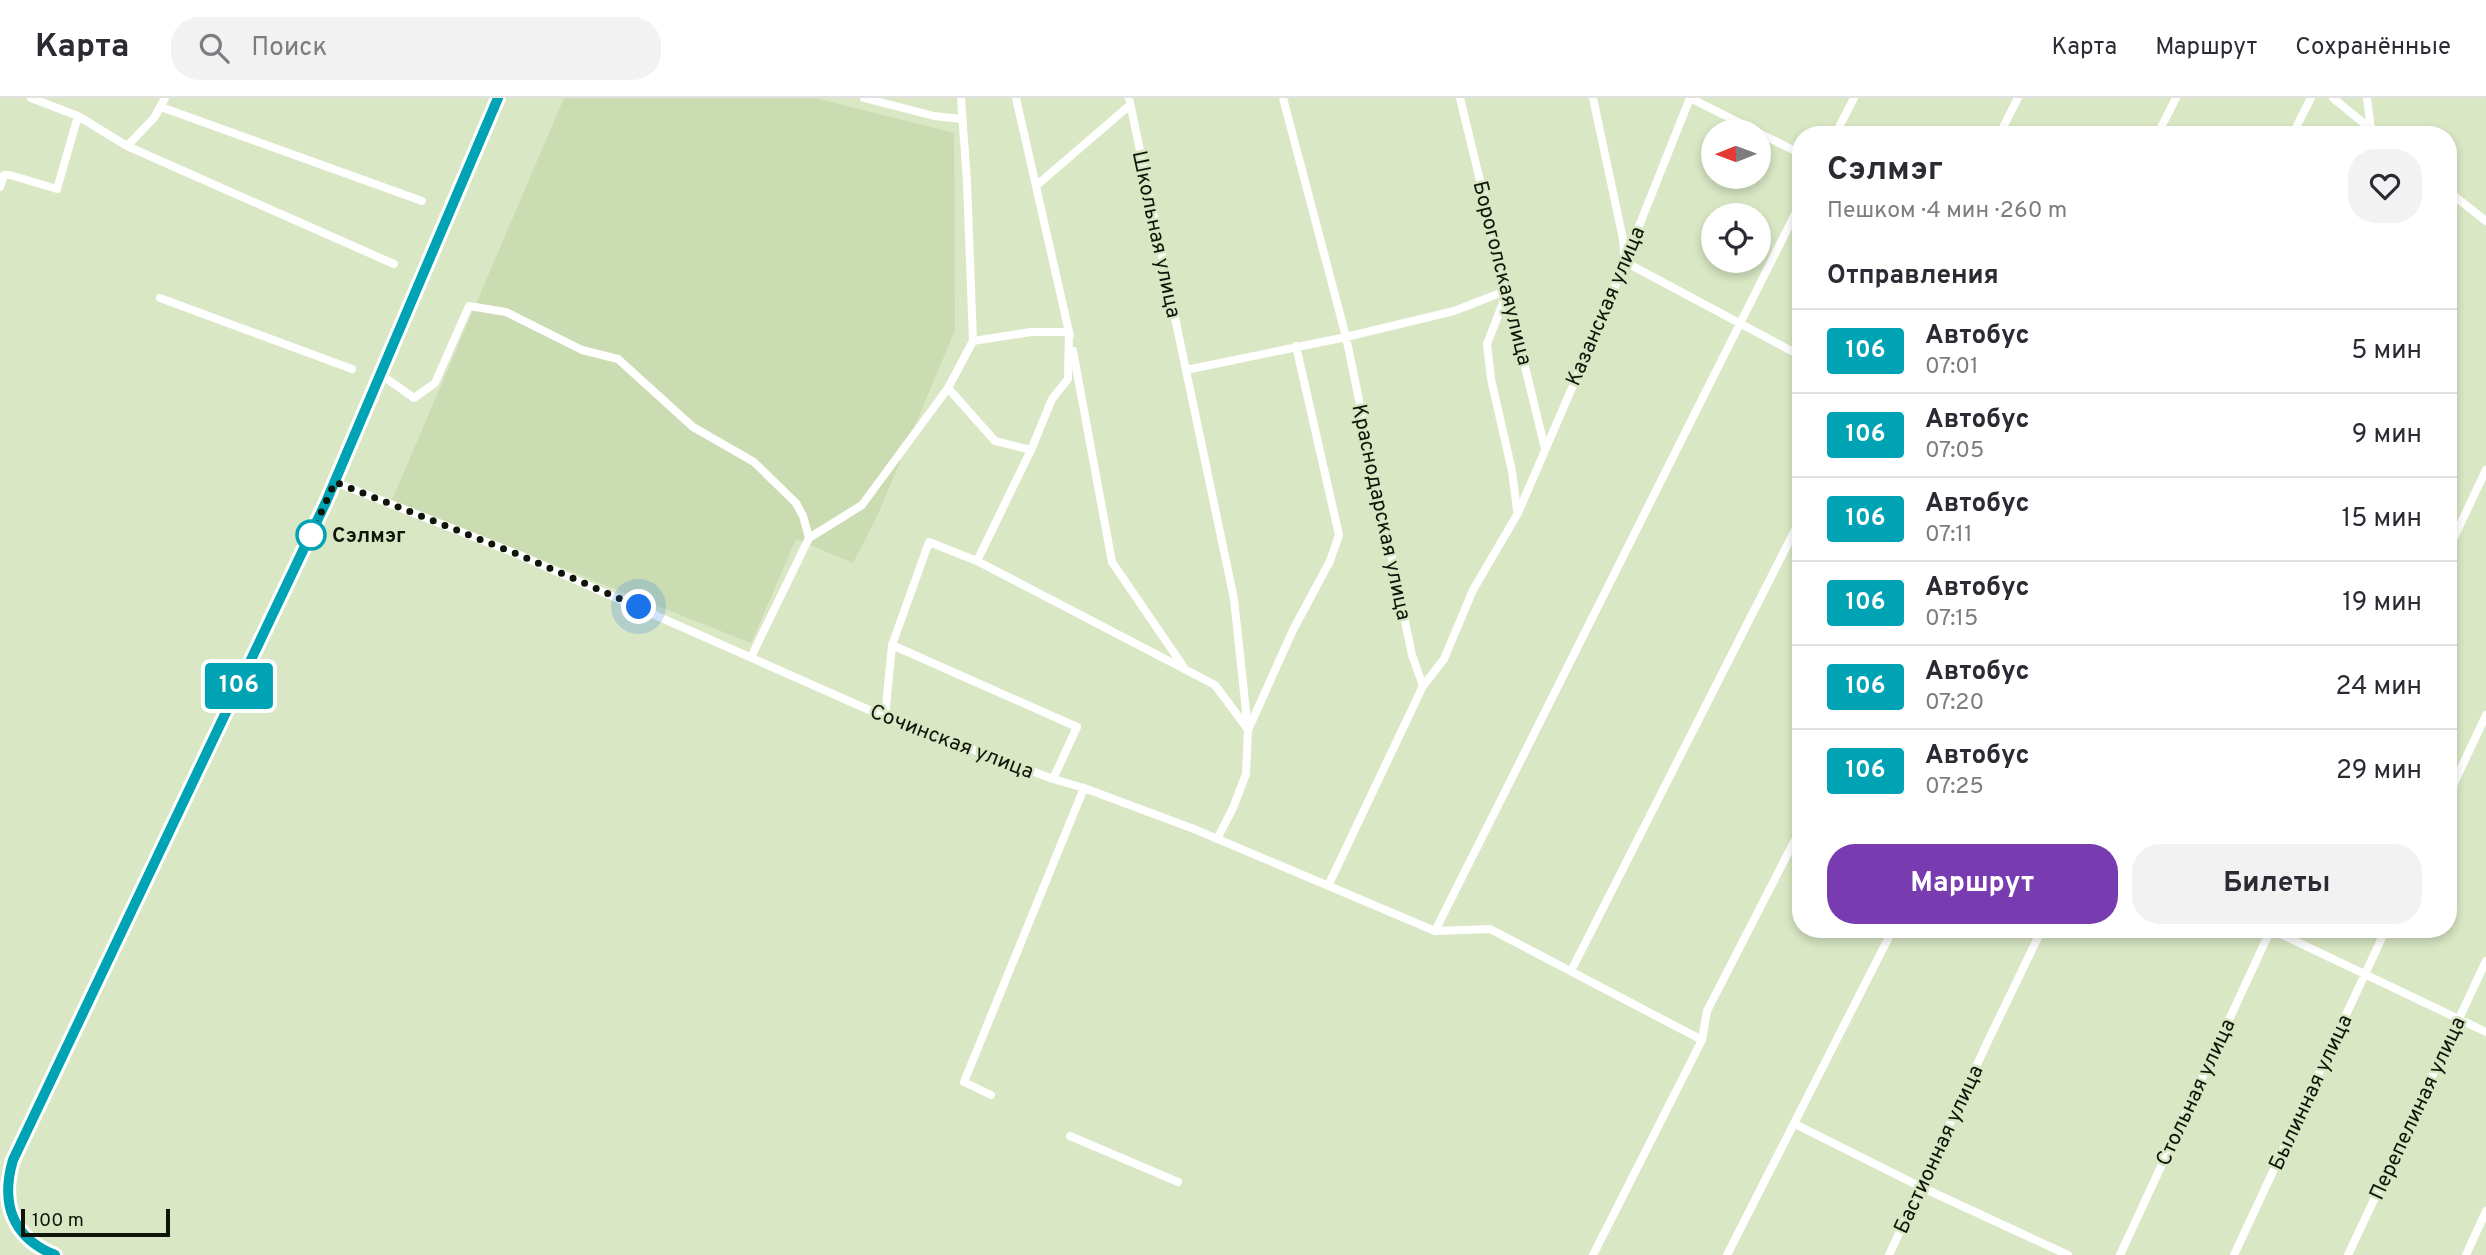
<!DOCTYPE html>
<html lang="ru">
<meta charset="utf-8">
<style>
:root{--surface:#fff;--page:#f2f2f3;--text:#2b2b33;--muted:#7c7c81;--line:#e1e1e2;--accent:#783bb0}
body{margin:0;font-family:Overpass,sans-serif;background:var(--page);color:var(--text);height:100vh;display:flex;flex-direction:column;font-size:26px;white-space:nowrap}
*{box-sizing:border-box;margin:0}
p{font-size:23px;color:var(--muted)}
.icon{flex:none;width:38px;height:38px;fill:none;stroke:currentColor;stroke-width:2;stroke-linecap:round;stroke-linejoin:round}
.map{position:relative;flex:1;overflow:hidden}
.sheet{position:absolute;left:1792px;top:28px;width:665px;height:812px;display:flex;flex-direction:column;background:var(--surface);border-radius:28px;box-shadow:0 4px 10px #0003}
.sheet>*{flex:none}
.badge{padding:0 14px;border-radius:5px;font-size:24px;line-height:46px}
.needle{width:46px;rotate:269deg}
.controls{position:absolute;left:1701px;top:21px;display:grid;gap:14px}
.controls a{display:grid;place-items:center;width:70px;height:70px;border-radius:50%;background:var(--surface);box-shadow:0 4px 10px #0003;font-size:35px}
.scale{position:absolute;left:21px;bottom:18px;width:149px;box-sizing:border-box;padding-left:7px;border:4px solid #111509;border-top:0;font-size:19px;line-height:24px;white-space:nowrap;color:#111509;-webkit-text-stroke:5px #d9e7c4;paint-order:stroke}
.you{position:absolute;width:35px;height:35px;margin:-18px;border:5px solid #fff;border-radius:50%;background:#1a73e8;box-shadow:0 0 0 10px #1a73e833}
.map>.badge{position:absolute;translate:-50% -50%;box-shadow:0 0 0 4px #fff}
h2{padding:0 35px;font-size:26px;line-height:63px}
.round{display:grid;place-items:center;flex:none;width:74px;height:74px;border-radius:28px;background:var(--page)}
.overview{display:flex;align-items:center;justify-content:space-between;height:119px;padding:0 35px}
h1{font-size:33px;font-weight:700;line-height:52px}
.primary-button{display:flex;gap:14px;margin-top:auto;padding:14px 35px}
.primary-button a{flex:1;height:80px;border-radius:28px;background:var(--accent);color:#fff;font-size:28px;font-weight:700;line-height:80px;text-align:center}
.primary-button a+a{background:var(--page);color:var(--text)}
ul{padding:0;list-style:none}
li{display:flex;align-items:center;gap:21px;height:84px;padding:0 35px;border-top:2px solid var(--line)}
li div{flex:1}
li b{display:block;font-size:26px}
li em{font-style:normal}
li .badge{min-width:77px;font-weight:700;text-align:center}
header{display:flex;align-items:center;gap:42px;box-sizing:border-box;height:98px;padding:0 35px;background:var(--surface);border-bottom:2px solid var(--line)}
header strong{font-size:33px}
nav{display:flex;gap:38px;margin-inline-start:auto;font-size:24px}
.search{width:490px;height:63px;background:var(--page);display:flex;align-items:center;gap:18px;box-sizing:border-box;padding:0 24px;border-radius:28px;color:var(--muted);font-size:26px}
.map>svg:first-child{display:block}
</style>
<header>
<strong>Карта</strong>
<div class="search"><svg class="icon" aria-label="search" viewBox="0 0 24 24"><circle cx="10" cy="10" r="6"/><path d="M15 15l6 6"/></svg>Поиск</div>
<nav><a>Карта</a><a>Маршрут</a><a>Сохранённые</a></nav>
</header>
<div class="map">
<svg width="2486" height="1157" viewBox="0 0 2486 1157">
<rect width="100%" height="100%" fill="#d9e7c4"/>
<path fill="#cbdbb2" d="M564 0H815L954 35 955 232 879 414 853 465 796 441 751 545 392 402Z"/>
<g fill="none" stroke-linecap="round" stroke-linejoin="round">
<path stroke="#fff" stroke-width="8" d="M31 0 78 18 127 48 154 20 165 0
M864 0 934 18 962 21
M1129 0 1186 272
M1283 0 1346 239 1412 557 1423 588
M1460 0 1545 351
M1593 0 1623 141 1625 164 1801 258
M1690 0 1756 33
M2333 0 2378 37
M2367 0 2371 31
M161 9 422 103
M1759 35 1801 56
M1835 37 1854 0
M1999 37 2018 0
M2157 37 2176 0
M2292 37 2311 0
M127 48 394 166
M1037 87 1130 7
M0 89 4 77H10L57 91 78 18
M2448 93 2486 123
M1508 192 1487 246 1491 281 1512 373 1517 412
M160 200 352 271
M973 243 1031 234H1069L1070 237
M1073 253 1112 464 1183 568
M380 276 414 300 435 285 469 208 506 214 582 252 618 261 693 329 754 364 796 405 803 418 809 440 751 559
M948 290 995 343 1031 352
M335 384 517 456 885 619 1053 681 1077 629 892 547
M809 440 862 407 948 290 973 243 967 84 961 0
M2448 452 2486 372
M977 463 1031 352 1052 301 1068 281 1069 234 1016 0
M885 619 892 547 929 444 977 463 1215 587 1247 630
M1248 632 1234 501 1186 272 1346 239 1454 213 1508 192
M1053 681 1084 690 1194 731 1435 833 1490 831 1702 942
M2448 698 2486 617
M1217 741 1233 710 1246 676 1248 632 1293 532 1330 463 1339 437 1296 248
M1328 788 1423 588 1444 561 1473 492 1518 415 1606 211 1690 0
M2270 831 2486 934
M1435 833 1801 104
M1571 873 1801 420
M991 997 964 984 1084 690
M1795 1026 1921 1089 2068 1157
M1070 1038 1178 1084
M1593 1157 1702 942 1707 913 1801 730
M1727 1157 1893 831
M1889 1157 1987 945 2042 831
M2120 1157 2271 831
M2234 1157 2386 831
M2348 1157 2486 863
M2466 1157 2486 1113"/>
<path stroke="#fff" stroke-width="12" d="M55 1157C13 1140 0 1105 13 1062L326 404 498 0"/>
</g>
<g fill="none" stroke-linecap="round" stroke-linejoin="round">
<g stroke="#fff" stroke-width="16">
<path id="line" d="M55 1157C13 1140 0 1106 13 1062L326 404 498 0"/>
</g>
<use href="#line" stroke="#00a3b4" stroke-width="10"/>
<path stroke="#111509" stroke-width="7" stroke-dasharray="0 12.6" d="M311 437 335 384 517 456 639 509"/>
</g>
<circle fill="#fff" stroke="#00a3b4" stroke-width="3.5" cx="311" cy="437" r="14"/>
<g text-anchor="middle" stroke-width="5" stroke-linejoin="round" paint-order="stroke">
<g font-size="21" fill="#111509" stroke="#d9e7c4">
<text transform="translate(1157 136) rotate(78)" y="7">Школьная улица</text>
<text transform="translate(1503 175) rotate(76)" y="7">Бороголскаяулица</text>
<text transform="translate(1605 208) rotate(-67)" y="7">Казанская улица</text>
<text transform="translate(1382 414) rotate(78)" y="7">Краснодарская улица</text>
<text transform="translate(952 643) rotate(21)" y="7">Сочинская улица</text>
<text transform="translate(2195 994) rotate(-65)" y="7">Стольная улица</text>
<text transform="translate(2310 994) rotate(-65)" y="7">Былинная улица</text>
<text transform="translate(2417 1010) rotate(-65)" y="7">Перепелиная улица</text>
<text transform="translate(1938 1051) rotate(-65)" y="7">Бастионная улица</text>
</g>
<g font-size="21" font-weight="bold" fill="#111509" stroke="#d9e7c4" text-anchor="start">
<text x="332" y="444">Сэлмэг</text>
</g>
</g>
</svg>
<div class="controls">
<a><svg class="needle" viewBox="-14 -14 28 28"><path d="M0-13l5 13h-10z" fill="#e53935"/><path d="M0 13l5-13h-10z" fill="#7c7c81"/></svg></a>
<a><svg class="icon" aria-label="locate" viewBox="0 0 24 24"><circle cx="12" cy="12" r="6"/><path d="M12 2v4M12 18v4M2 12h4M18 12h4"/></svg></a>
</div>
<div class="scale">100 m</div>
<div class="you" style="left:639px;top:509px"></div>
<b class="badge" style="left:239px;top:588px;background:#00a3b4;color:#fff">106</b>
<section class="sheet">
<div class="overview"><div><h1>Сэлмэг</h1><p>Пешком · 4 мин · 260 m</p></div><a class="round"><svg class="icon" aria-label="heart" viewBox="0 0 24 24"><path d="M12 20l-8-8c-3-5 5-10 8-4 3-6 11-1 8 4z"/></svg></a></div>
<h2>Отправления</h2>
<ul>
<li><span class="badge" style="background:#00a3b4;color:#fff">106</span><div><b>Автобус</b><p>07:01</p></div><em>5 мин</em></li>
<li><span class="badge" style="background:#00a3b4;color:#fff">106</span><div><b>Автобус</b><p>07:05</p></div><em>9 мин</em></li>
<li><span class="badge" style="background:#00a3b4;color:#fff">106</span><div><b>Автобус</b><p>07:11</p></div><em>15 мин</em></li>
<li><span class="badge" style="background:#00a3b4;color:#fff">106</span><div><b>Автобус</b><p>07:15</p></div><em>19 мин</em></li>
<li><span class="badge" style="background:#00a3b4;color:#fff">106</span><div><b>Автобус</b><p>07:20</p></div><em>24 мин</em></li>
<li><span class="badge" style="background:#00a3b4;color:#fff">106</span><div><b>Автобус</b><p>07:25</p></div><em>29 мин</em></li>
</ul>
<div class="primary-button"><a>Маршрут</a><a>Билеты</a></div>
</section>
</div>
